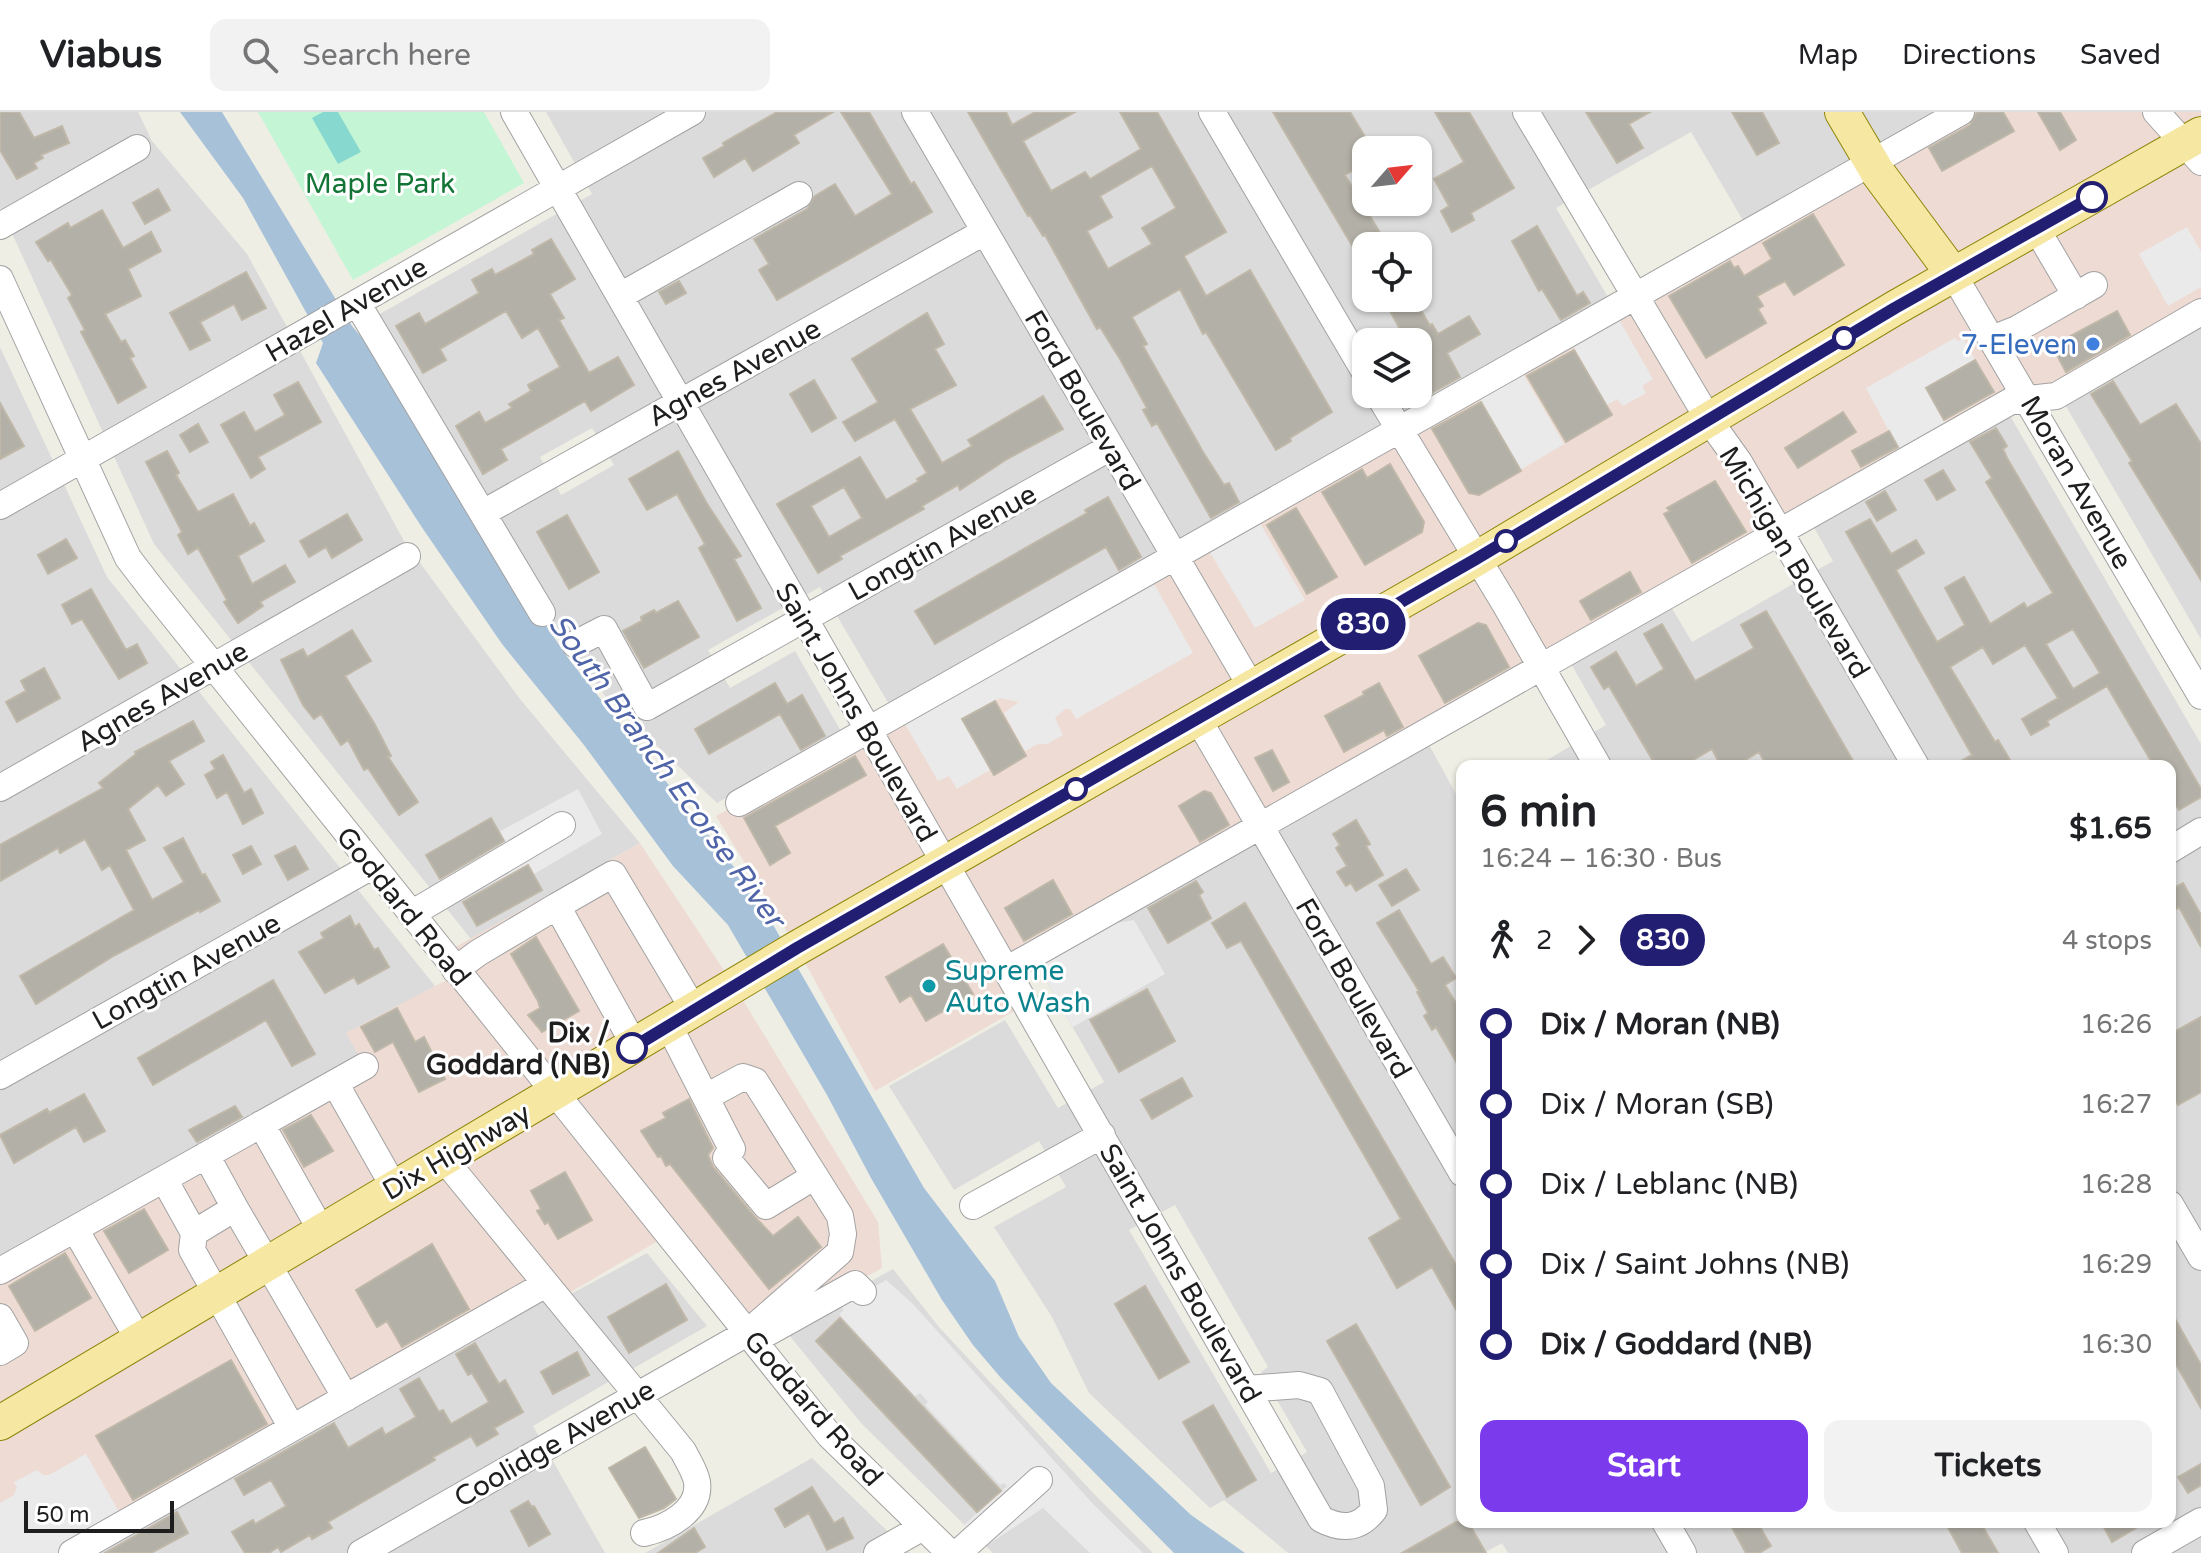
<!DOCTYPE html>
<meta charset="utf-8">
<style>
:root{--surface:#fff;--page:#f2f2f2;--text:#202124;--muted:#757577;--line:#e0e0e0;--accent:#7c3aed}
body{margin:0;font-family:"Varela Round",sans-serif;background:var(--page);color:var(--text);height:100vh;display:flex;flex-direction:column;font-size:30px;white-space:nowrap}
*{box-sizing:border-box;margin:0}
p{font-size:26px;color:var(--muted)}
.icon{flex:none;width:44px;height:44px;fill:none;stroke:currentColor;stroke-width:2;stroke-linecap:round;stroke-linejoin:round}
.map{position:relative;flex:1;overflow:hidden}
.side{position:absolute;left:1456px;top:648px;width:720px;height:768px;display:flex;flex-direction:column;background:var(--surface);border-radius:16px;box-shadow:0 2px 6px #0004}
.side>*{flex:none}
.badge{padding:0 16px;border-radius:26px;font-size:28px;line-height:52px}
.needle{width:52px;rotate:62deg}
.buttons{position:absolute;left:1352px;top:24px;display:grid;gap:16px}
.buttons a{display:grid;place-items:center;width:80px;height:80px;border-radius:16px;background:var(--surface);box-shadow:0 2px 6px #0004;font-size:40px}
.scale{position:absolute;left:24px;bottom:20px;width:150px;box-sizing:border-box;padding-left:8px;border:4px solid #1e1e1e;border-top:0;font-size:22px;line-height:28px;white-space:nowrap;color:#1e1e1e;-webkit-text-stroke:6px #fff;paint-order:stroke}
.map>.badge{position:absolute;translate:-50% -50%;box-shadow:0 0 0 4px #fff}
.legs{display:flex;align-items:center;gap:12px;height:88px;padding:0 24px;font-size:26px}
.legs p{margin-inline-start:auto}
.headline{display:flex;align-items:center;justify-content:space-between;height:136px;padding:0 24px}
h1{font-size:44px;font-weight:800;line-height:60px}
.button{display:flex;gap:16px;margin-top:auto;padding:16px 24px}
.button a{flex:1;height:92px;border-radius:16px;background:var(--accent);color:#fff;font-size:32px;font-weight:800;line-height:92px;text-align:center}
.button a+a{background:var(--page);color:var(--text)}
ul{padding:0 24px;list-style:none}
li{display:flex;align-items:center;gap:28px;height:80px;font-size:30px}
li i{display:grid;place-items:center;width:12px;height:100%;margin:0 10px;background:currentColor}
li i::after{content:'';width:20px;height:20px;margin:-10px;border:6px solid;border-radius:50%;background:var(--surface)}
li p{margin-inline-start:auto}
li:first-child i{background:linear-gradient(#0000 50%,currentColor 0)}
li:last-child i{background:linear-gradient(currentColor 50%,#0000 0)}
header{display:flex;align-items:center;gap:48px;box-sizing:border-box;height:112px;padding:0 40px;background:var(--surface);border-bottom:2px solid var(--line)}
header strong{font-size:38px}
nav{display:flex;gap:44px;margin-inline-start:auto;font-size:28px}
.search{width:560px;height:72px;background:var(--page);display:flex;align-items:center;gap:20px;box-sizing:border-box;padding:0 28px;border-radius:16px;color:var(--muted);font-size:30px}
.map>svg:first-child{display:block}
</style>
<header>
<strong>Viabus</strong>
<div class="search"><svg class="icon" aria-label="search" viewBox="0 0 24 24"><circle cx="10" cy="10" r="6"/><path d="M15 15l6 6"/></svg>Search here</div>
<nav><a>Map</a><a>Directions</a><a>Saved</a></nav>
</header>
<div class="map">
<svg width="2201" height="1441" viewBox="0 0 2201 1441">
<rect width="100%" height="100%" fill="#eeeee4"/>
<path fill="#dcdbdb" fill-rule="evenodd" d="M0 0H138L152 29 247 142 404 429 520 587 640 731 471 827 154 432 0 95Z
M546 0H1940L1744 110 1691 20 1556 96 1609 187 890 594 820 475 708 538 730 576 795 539 842 621 717 691 605 584 544 499 371 207 592 82ZM1366 38H1418V90H1366ZM1366 134H1418V186H1366ZM1366 230H1418V282H1366ZM592 316 614 353 561 383 540 345Z
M2201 211V527L2063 289Z
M0 235 107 465 435 874 348 922 363 946 0 1151Z
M2009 302 2201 632V1441H1508L1502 1431 1484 1441H1288L1224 1388 1210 1396 1089 1281 1052 1205 994 1115 1066 1075 1039 1029 954 1078 889 974 1005 908 1058 996 1104 970 1036 851 1427 629 1462 693V1410H2170V654H1537L1606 613 1570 550 1670 493 1692 530 1833 449 1812 412ZM1175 1093 1268 1255 1261 1260 1307 1340 1271 1361 1129 1118Z
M647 1141 707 1214 627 1260 567 1184Z
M893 1157 939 1215 1096 1384 1153 1441H993L861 1311 784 1217Z
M546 1182 615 1266 533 1314 605 1441H90Z
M812 1346 910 1441H645Z"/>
<path fill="#eedcd4" d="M1961 0H2201V200L2029 288 1007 858 1025 893 875 979 797 836 716 704Z
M640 731 735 875 878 1110 882 1156 753 1228 668 1123 559 1187 547 1173 72 1441H0V1159L364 953 346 921 458 862 443 842Z"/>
<path fill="#c4f6d5" d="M258 0H484L524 71 353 168Z"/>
<path fill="#87d9cf" d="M323 0H338L361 40 338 52 312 6Z"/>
<path fill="#eaeaea" d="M2187 115 2201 140V175L2168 194 2139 142Z
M1618 206 1653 267 1642 274 1646 281 1623 294 1617 287 1607 293 1572 232Z
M1955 226 1958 229 1963 226 1975 248 1926 276 1950 318 1902 343 1866 276Z
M1522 260 1564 332 1520 358 1478 285Z
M1258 408 1305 488 1255 516 1208 437Z
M1153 470 1193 541 1076 607 1070 597H1065L1055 606 1063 623 1047 632H1038L1025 639 1004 601 1019 590 1000 586 963 608 990 658 957 677 949 664 938 669 904 610Z
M578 677 602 722 534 762 528 752 460 789 457 784 441 775 438 769 505 731 499 720Z
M1134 808 1165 862 1073 915 1037 852 1106 813Z
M886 1168 912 1191 1094 1393 1143 1441H1090L1043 1396 986 1434 964 1413 1007 1374 1004 1371 1000 1373 925 1293 928 1290 920 1281 915 1284 839 1202 843 1199 842 1194Z
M86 1342 123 1407 63 1441H0V1391L14 1383 17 1375 14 1370 37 1358 43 1363H49Z"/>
<path fill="#a7c1d9" d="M180 0H222L352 214 369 234 482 419 568 546 756 783 924 1076 995 1169 1019 1225 1051 1271 1191 1403 1245 1441H1174L1001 1266 973 1233 942 1188 871 1066 827 983 728 813 673 754 584 633 502 532 421 414 316 251 323 231 243 86Z"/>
<path fill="#b3b0a7" stroke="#bfb8a8" stroke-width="2" fill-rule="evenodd" d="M0 0H19L34 26 62 14 69 31 41 43 43 46 34 51 37 56 17 67 0 38Z
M777 0H833L794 23 799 31 753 59 745 46 714 65 703 46 724 34 723 31Z
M841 0H869L911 72 914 70 932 100 777 188 759 158 769 152 754 127 807 97 815 84 835 72 855 104 892 82Z
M968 0H1006L1012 13 1035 0H1075L1023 29 1051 79 1085 60 1090 67 1141 37 1120 0H1157L1226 120 1184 144 1206 184 1250 158 1332 300 1290 326 1291 329 1276 338 1206 220 1203 222 1180 177 1132 205 1147 232 1143 234 1203 340 1224 373 1229 371 1239 390 1211 406 1157 311 1152 314 1143 298 1147 296 1120 247 1100 215 1097 217 1045 123 1043 124 1030 103 1028 104ZM1152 54 1176 96 1142 116 1152 132 1108 157 1087 119 1112 105 1100 84Z
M1273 0H1350L1373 38H1366V51L1345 63 1388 134H1366V157Z
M1435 0H1469L1514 76 1471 101 1474 108 1452 120 1441 99 1449 94 1434 67 1464 50Z
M1586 0H1650L1629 12 1643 36 1617 51Z
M1732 0H1762L1779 31 1757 43Z
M1977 0H2003L2014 19 1942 59 1929 36 1970 13Z
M2038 0H2060L2076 28 2060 38Z
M158 77 170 98 145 112 133 91Z
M102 98 123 136 151 120 161 139 128 157 141 184 105 202 121 230 125 228 134 244 130 246 146 275 118 291 81 220 85 218 68 186 72 183 51 148 48 149 36 130 68 111 70 116Z
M1813 102 1844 153 1794 183 1785 169 1757 184 1763 194 1758 197 1766 211 1706 246 1669 184 1730 149 1734 156 1738 154 1744 164 1772 147 1763 131Z
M1537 114 1577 184 1583 180 1590 191 1561 208 1542 177 1539 179 1512 129Z
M551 127 575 167 550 182 564 206 559 208 589 261 618 245 634 273 591 299 585 289 501 337 507 348 483 362 456 314 479 300 485 311 512 296 509 292 531 279 528 273 560 255 538 216 522 226 506 199 440 237 446 248 423 261 396 214 419 201 425 212 479 181 472 168 492 157 495 163 534 142 532 138Z
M246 160 266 196 242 208 234 192 200 210 210 228 190 238 170 201Z
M679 169 686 181 666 192 659 180Z
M1383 186H1414L1430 214 1432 212 1438 222 1469 204 1480 222 1447 241 1460 265 1432 281 1418 256V230H1407Z
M2117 199 2130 223 2066 260 2052 234Z
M927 201 944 232 935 237 956 273 910 297 942 351 972 334 968 328 1043 284 1063 317 1007 347 960 378 958 373 922 394 924 397 840 444 842 447 818 461 777 392 860 345 886 388 919 369 917 367 927 361 895 307 855 329 843 310 878 290 852 247ZM844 375 862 406 829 425 811 394Z
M1574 238 1612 303 1566 330 1527 264Z
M1975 248 1994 280 1944 308 1926 276Z
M814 268 836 306 812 320 790 282Z
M2113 269 2140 313 2176 292 2201 332V468L2129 351 2132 349 2091 282Z
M298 270 321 310 258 345 265 357 251 366 221 313 244 300 255 320 285 303 274 283Z
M1481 290 1521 359 1479 383 1469 381 1432 317Z
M0 291 24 334 0 347Z
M1843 300 1856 320 1798 356 1785 336Z
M198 312 208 330 190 340 180 323Z
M1996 316 2007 334 2003 337 2007 346 2201 677V685L2179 698 2170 684V654H2154L2107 574 2047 609 2049 613 2031 623 2022 607 2058 586 2025 533 1993 552 1983 535 1950 555 1995 630 1998 628 2010 648 2000 654H1952L1972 643 1846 420 1870 407 1891 442 1916 428 1924 441 1896 458 1937 530 1965 513 1945 476 1964 465 1990 512 2024 491 2027 496 2053 481 1986 370 1992 366 1970 330ZM2073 517 2100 561 2073 577 2046 532Z
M1889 319 1898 335 1861 355 1852 339Z
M167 339 179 361 176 363 198 400 233 382 250 414 254 411 264 429 238 444 252 472 285 453 295 470 260 490 263 494 238 511 224 490 227 488 198 436 188 442 178 423 182 420 146 350Z
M678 339 706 390 741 444 734 447 761 496 737 509 699 436 705 432 677 382 647 398 629 367Z
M1390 352 1424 410 1422 420 1365 453 1322 380 1362 357 1367 366Z
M1943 358 1955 378 1937 388 1925 368Z
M1715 369 1746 420 1692 451 1664 402 1670 399 1667 396Z
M1885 379 1896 398 1877 409 1866 390Z
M1108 385 1141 445 1119 458 1106 435 935 532 915 499 1087 401 1085 398Z
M1296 396 1337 465 1307 482 1267 413Z
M347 402 362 428 332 446 326 435 309 445 300 429Z
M567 403 599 460 569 477 537 420Z
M66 427 77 446 48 462 38 443Z
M1630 460 1641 480 1591 508 1580 489Z
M91 477 126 538 137 532 147 551 119 567 82 507 72 512 62 493Z
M678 489 699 525 644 556 623 519 642 509 641 505 654 498 656 501Z
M1766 499 1856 654H1767L1759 640 1735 654H1721L1712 637 1683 654H1656L1609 574 1604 577 1591 555 1616 540 1636 574 1664 557 1644 522 1662 512 1695 569 1754 536 1741 513Z
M1478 511 1486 513 1509 555 1445 591 1419 544Z
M352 518 371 549 345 564 374 611 391 644 388 645 418 690 399 703 368 656 364 658 348 628 341 633 321 602 314 607 303 593 281 548 303 537 307 545Z
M44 556 60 586 17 610 6 590 26 579 21 569Z
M775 571 787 592 802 583 825 624 801 638 780 602 709 642 695 617Z
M1379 571 1403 615 1387 624 1384 618 1344 640 1325 604 1364 583 1363 580Z
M995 589 1026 644 994 663 962 607Z
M193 609 204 629 169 649 184 672 166 684 158 673 128 697 145 728 126 738 152 788 184 770 164 736 183 726 202 763 205 762 220 789 200 800 199 798 115 843 36 892 20 864 134 798 110 753 102 758 85 727 60 741 58 736 0 769V733L103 676 99 671 136 642 135 640Z
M1272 638 1289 670 1273 679 1255 646Z
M223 643 244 681 251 677 263 701 243 712 227 680 217 686 205 663 215 657 211 650Z
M855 644 866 663 775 714 790 741 770 753 744 706Z
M1204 679 1211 681 1229 713 1200 730 1179 694Z
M491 706 504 729 440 767 426 743Z
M1356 708 1370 732 1366 734 1383 763 1356 779 1351 771 1346 774 1337 760 1347 754 1336 736 1340 733 1333 722Z
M251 734 261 752 243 762 233 743Z
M295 734 308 757 288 768 275 744Z
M528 753 542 778 477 814 463 790Z
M1406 757 1419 778 1392 794 1379 773Z
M1053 768 1072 802 1024 829 1005 796Z
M1196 769 1203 780 1199 783 1211 806 1168 831 1148 796Z
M2183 771 2201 803V835L2179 795 2176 797 2170 787V778Z
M1245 791 1462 1163V1208L1432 1155 1397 1176 1369 1126 1401 1107 1241 829 1227 836 1212 811Z
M1399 798 1431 852 1443 845 1456 866 1445 873 1462 901V960L1436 915 1432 918 1424 904 1428 901 1417 880 1419 879 1377 811Z
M350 804 355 815 359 812 374 838 378 836 389 855 358 872 354 865 325 881 299 840 324 826 321 821Z
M536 825 579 899 542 920 528 903 540 896 538 889 511 842Z
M943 832 973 882 926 909 911 883 900 890 886 865Z
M273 868 315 942 292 954 266 908 153 973 138 946Z
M1147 877 1175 929 1119 960 1090 908Z
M397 896 415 930 424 925 445 967 419 980 393 930 375 940 361 915Z
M2201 905V980L2178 993 2170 979V922Z
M1182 966 1192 984 1152 1007 1141 988Z
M84 982 105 1019 84 1030 76 1015 14 1051 0 1023 47 997 49 1001Z
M689 987 713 1036 708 1043 713 1055 754 1104 773 1124 798 1105 821 1135 769 1177 670 1052 666 1054 661 1044 658 1045 641 1019 666 1006 663 1001Z
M235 994 242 1005 197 1030 189 1018Z
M311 1003 333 1039 304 1055 283 1018Z
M565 1060 592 1108 558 1127 548 1110 545 1112 537 1099 541 1097 531 1079Z
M144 1097 168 1138 129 1161 104 1119Z
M432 1132 469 1197 402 1235 387 1209 377 1215 356 1178Z
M65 1141 91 1186 35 1219 9 1174Z
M666 1172 687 1208 629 1241 608 1205Z
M1145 1174 1189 1250 1159 1267 1115 1192Z
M2170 1198 2201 1253V1296L2170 1242Z
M840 1206 1001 1379 977 1400 816 1229Z
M1356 1212 1450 1375 1421 1393 1327 1229Z
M475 1231 499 1272 505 1268 523 1300 494 1316 498 1322 477 1334 471 1324 433 1345 435 1348 328 1410 332 1416 312 1427 310 1423 281 1440 278 1435 269 1441H245L232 1420 253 1408 255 1412 286 1394 271 1368 244 1383 235 1367 334 1311 348 1336 382 1316 385 1323 416 1305 400 1277 419 1266 439 1300 443 1298 451 1312 489 1290 472 1261 468 1263 456 1242Z
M577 1240 589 1263 553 1282 541 1260Z
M231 1248 267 1312 133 1388 96 1324Z
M1213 1293 1256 1368 1227 1385 1183 1310Z
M645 1335 676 1387 664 1396 639 1406 609 1356Z
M2201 1352V1373L2188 1381 2178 1365Z
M812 1375 834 1411 843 1406 853 1426 827 1438 809 1401 785 1415 775 1397Z
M528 1389 532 1395 534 1394 550 1422 529 1434 511 1399Z
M177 1400 188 1421 151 1441H105Z
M1456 1410H1468L1486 1441H1402Z
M1729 1410H1757L1771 1434 1759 1441H1746Z
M1945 1410H1980L1998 1441H1962Z
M2101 1410H2146L2112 1430Z
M694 1416 705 1435 695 1441H658Z"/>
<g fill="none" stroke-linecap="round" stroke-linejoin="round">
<g stroke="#a2a2a2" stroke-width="28">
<path id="minor" d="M514 0 1321 1407C1342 1418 1359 1417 1374 1398L1371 1374 1320 1279 1299 1273 1247 1277
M915 0 1252 576
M1212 0 1366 262
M1526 0 1709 308 1739 350 1916 654
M2156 0 2201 50
M0 114 137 36
M2036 116 2076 184
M1953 162 2201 584
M0 167 128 446 151 476 830 1324 950 1441
M620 184 799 83
M357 191 542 501
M1992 227 2017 217 2094 173
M1378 282 1505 492 1598 654
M0 394 692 0
M483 401 984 120
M575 532 604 517 647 595 1111 335
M1198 607 1462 1061
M0 676 407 444
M739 691 1961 0
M2170 738 2201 719
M411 802 562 713
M455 858 478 841 557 794
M1006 858 2011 289 2056 284 2201 200
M669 914 732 1037 726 1046 766 1094 815 1064
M635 934 557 794 613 762 694 898
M0 964 372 754
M335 971 394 1075
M261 1012 321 1118
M206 1043 235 1096
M443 1046 683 1339C688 1349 695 1359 697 1370 701 1399 667 1416 644 1421
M164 1067 194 1121 192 1138 292 1316
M2170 1092 2201 1145
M973 1094 1102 1023
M75 1117 139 1228
M194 1121 235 1096 346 1286
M0 1159 365 954
M0 1205 15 1231 0 1240
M760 1225 855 1172 863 1180
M1665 1410 1683 1441
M2037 1410 2055 1441
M72 1441 546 1172
M361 1441 747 1221 840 1140 843 1122 840 1104 755 969 743 965 706 985
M877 1441 923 1415
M958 1441 1039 1368
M2145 1441 2201 1409"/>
</g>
<g stroke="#8e8609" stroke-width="36">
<path id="major" d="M1842 0 1878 61 1953 162
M0 1311 797 836 1476 447 1895 196 2201 22"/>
</g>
<use href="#minor" stroke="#fff" stroke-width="26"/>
<use href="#major" stroke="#f6e8a2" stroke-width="34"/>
</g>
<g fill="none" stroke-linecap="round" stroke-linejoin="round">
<g stroke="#fff" stroke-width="18">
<path id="line-1" d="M632 936 797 836 1476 447 1895 196 2092 85"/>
</g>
<use href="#line-1" stroke="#221e72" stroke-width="12"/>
</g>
<g fill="#fff" stroke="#221e72" stroke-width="4">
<circle cx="2092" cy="85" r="14"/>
<circle cx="1844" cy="226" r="10"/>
<circle cx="1506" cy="429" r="10"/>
<circle cx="1076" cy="677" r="10"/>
<circle cx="632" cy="936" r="14"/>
</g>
<circle fill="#3f7fe0" stroke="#fff" stroke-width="3" cx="2093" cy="232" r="8"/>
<circle fill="#0f9aa8" stroke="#fff" stroke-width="3" cx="929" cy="874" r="8"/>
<g text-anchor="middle" stroke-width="6" stroke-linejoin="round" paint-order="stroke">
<g font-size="28" fill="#127535" stroke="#fff">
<text x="380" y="81">Maple Park</text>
</g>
<g font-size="28" fill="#1e1e1e" stroke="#fff">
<text transform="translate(346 197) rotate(-30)" y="10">Hazel Avenue</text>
<text transform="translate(734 260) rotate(-29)" y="10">Agnes Avenue</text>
<text transform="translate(1083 288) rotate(60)" y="10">Ford Boulevard</text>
<text transform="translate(2077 370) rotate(60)" y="10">Moran Avenue</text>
<text transform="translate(942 430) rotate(-29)" y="10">Longtin Avenue</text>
<text transform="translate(1795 450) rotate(59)" y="10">Michigan Boulevard</text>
<text transform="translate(162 584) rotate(-30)" y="10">Agnes Avenue</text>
<text transform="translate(857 600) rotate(60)" y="10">Saint Johns Boulevard</text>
<text transform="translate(404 794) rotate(51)" y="10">Goddard Road</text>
<text transform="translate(186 859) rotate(-29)" y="10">Longtin Avenue</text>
<text transform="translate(1354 876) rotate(60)" y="10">Ford Boulevard</text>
<text transform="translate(456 1039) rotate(-30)" y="10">Dix Highway</text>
<text transform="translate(1181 1161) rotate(60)" y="10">Saint Johns Boulevard</text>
<text transform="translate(814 1296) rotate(49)" y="10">Goddard Road</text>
<text transform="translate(554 1331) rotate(-30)" y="10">Coolidge Avenue</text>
</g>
<g font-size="28" fill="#366cbe" stroke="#fff" text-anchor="end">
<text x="2077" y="242">7-Eleven</text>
</g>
<g font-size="28" fill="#0d838f" stroke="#fff" text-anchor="start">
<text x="945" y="868">Supreme<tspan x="945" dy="32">Auto Wash</tspan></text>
</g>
<g font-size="28" font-weight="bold" fill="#1e1e1e" stroke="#fff" text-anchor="end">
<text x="610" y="930">Dix /<tspan x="610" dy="32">Goddard (NB)</tspan></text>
</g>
<g font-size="30" font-style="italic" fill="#5064a8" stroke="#fff">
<text transform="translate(667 659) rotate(54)" y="10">South Branch Ecorse River</text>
</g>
</g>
</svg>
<div class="buttons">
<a><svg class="needle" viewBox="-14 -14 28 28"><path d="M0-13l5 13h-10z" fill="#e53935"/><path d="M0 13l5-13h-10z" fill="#757577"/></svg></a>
<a><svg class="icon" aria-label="locate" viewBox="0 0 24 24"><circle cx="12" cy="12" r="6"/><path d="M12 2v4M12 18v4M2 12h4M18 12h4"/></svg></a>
<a><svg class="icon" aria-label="layers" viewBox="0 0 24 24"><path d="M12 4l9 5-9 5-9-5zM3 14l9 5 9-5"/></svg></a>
</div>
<div class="scale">50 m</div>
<b class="badge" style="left:1363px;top:512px;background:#221e72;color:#fff">830</b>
<section class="side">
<div class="headline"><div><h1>6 min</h1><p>16:24 – 16:30 · Bus</p></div><b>$1.65</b></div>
<div class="legs"><svg class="icon" aria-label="walk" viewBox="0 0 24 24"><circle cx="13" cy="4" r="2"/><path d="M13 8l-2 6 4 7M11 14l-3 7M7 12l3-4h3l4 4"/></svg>2<svg class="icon" aria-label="forward" viewBox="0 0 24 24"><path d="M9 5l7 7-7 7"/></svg><b class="badge" style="background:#221e72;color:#fff">830</b><p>4 stops</p></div>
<ul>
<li><i style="color:#221e72"></i><b>Dix / Moran (NB)</b><p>16:26</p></li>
<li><i style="color:#221e72"></i><span>Dix / Moran (SB)</span><p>16:27</p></li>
<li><i style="color:#221e72"></i><span>Dix / Leblanc (NB)</span><p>16:28</p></li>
<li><i style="color:#221e72"></i><span>Dix / Saint Johns (NB)</span><p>16:29</p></li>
<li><i style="color:#221e72"></i><b>Dix / Goddard (NB)</b><p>16:30</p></li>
</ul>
<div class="button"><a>Start</a><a>Tickets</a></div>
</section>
</div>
